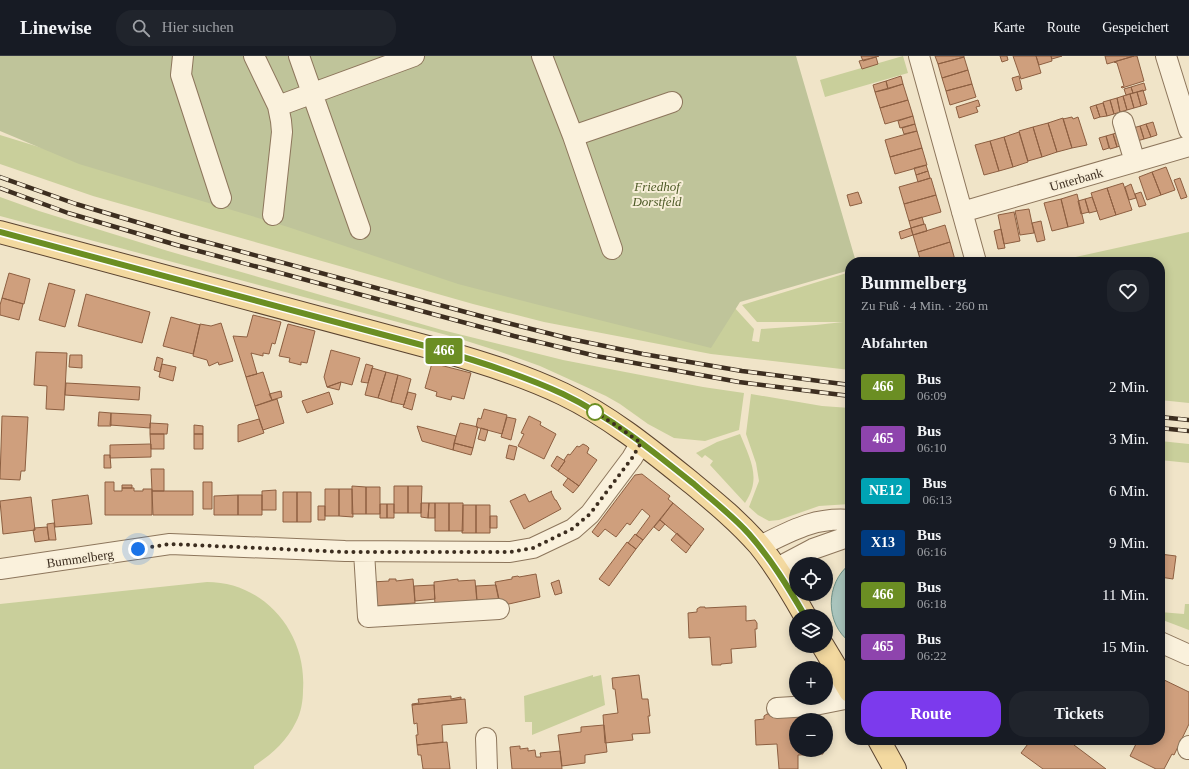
<!DOCTYPE html>
<html lang="de">
<meta charset="utf-8">
<style>
:root{--surface:#171b24;--page:#20242c;--text:#f1f3f6;--muted:#9ea1a6;--line:#363941;--accent:#7c3aed}
body{margin:0;font-family:"Times New Roman",serif;background:var(--page);color:var(--text);height:100vh;display:flex;flex-direction:column;font-size:15px;white-space:nowrap}
*{box-sizing:border-box;margin:0}
p{font-size:13px;color:var(--muted)}
.icon{flex:none;width:22px;height:22px;fill:none;stroke:currentColor;stroke-width:2;stroke-linecap:round;stroke-linejoin:round}
.map{position:relative;flex:1;overflow:hidden}
.drawer{position:absolute;left:845px;top:201px;width:320px;height:488px;display:flex;flex-direction:column;background:var(--surface);border-radius:16px;box-shadow:0 2px 10px #0003}
.drawer>*{flex:none}
.badge{padding:0 8px;border-radius:3px;font-size:14px;line-height:26px}
.fabs{position:absolute;left:789px;top:501px;display:grid;gap:8px}
.fabs a{display:grid;place-items:center;width:44px;height:44px;border-radius:50%;background:var(--surface);box-shadow:0 2px 10px #0003;font-size:20px}
.you{position:absolute;width:20px;height:20px;margin:-10px;border:3px solid #fff;border-radius:50%;background:#1a73e8;box-shadow:0 0 0 6px #1a73e833}
.map>.badge{position:absolute;translate:-50% -50%;box-shadow:0 0 0 2px #fff}
h2{padding:0 16px;font-size:15px;line-height:36px}
.round{display:grid;place-items:center;flex:none;width:42px;height:42px;border-radius:16px;background:var(--page)}
.head{display:flex;align-items:center;justify-content:space-between;height:68px;padding:0 16px}
h1{font-size:19px;font-weight:700;line-height:30px}
.action{display:flex;gap:8px;margin-top:auto;padding:8px 16px}
.action a{flex:1;height:46px;border-radius:16px;background:var(--accent);color:#fff;font-size:16px;font-weight:700;line-height:46px;text-align:center}
.action a+a{background:var(--page);color:var(--text)}
ul{padding:0;list-style:none}
li{display:flex;align-items:center;gap:12px;height:52px;padding:0 16px}
li div{flex:1}
li b{display:block;font-size:15px}
li em{font-style:normal}
li .badge{min-width:44px;font-weight:700;text-align:center}
header{display:flex;align-items:center;gap:24px;box-sizing:border-box;height:56px;padding:0 20px;background:var(--surface);border-bottom:1px solid var(--line)}
header strong{font-size:19px}
nav{display:flex;gap:22px;margin-inline-start:auto;font-size:14px}
.search{width:280px;height:36px;background:var(--page);display:flex;align-items:center;gap:10px;box-sizing:border-box;padding:0 14px;border-radius:16px;color:var(--muted);font-size:15px}
.map>svg:first-child{display:block}
</style>
<header>
<strong>Linewise</strong>
<div class="search"><svg class="icon" aria-label="search" viewBox="0 0 24 24"><circle cx="10" cy="10" r="6"/><path d="M15 15l6 6"/></svg>Hier suchen</div>
<nav><a>Karte</a><a>Route</a><a>Gespeichert</a></nav>
</header>
<div class="map">
<svg width="1189" height="713" viewBox="0 0 1189 713">
<rect width="100%" height="100%" fill="#f0e4c8"/>
<path fill="#c9cf9b" d="M903 0 908 17 825 41 820 24Z
M0 79 146 124 733 250 754 273 752 285 759 286 761 273 816 269 843 266H757L742 249 850 216V314L711 298 544 266 473 248 93 140 0 108Z
M0 141 39 155 168 195 442 274 563 304 703 331 744 337 739 374 705 385 674 382 648 368 620 348 606 340 540 310 498 295 454 281 0 160Z
M1189 176V347L1160 344V206H1053Z
M751 338 822 350 850 352V448L819 450 779 464 769 465 758 459 749 451 759 425 756 407 746 378Z
M740 378C750 403 762 422 745 447L710 409 713 405 705 399 702 402 696 397 717 386Z
M1160 385 1189 388V407L1160 404Z
M207 526C265 526 307 577 303 634 303 645 301 657 296 666 287 685 271 699 254 710V713H0V548Z
M1185 548H1189V574L1160 563V556L1184 558Z
M593 619V621L601 619 605 649 532 679V666H525L524 640Z"/>
<path fill="#bfc49a" d="M0 0H796L856 206H850V214L740 246 711 292 539 249 458 228 288 171 79 108 0 75Z"/>
<path fill="#a9c4bc" stroke="#6f938a" d="M850 508V586C825 568 825 527 850 508Z"/>
<path fill="#cf9f7d" stroke="#8d5f41" d="M861 0H879L863 5Z
M935 0H964V1L938 8Z
M1000 0H1007L1008 4 1002 6Z
M1013 0H1036L1041 17 1021 23Z
M1036 0H1051L1052 5 1039 9Z
M1051 0H1062L1052 3Z
M1105 0H1134L1107 8Z
M1134 0H1137L1144 25 1122 32 1121 31 1124 30 1117 7 1114 6Z
M876 1 878 8 862 13 859 5Z
M964 1 968 14 942 22 938 8Z
M968 14 972 28 946 35 942 22Z
M901 20 903 28 888 33 886 25Z
M1019 20 1022 33 1016 35 1012 22Z
M886 25 888 33 875 36 873 29Z
M1144 27 1146 34 1133 37 1131 31Z
M903 28 908 44 880 52 875 36Z
M972 28 976 41 950 49 946 35Z
M1131 31 1133 37 1126 39 1124 33Z
M1143 34 1147 48 1141 50 1137 36Z
M1137 36 1141 50 1134 52 1130 38Z
M1130 38 1134 52 1127 54 1123 40Z
M1123 40 1127 54 1120 56 1117 42Z
M1117 42 1120 56 1114 58 1110 44Z
M908 44 913 60 885 68 880 52Z
M978 44 980 50 976 51 978 56 959 62 956 51Z
M1110 44 1114 58 1107 60 1103 46Z
M1103 47 1107 60 1100 61 1096 49Z
M1096 49 1100 61 1094 63 1090 51Z
M913 60 915 68 900 72 898 65Z
M1072 61 1073 63 1078 61 1087 89 1072 92 1063 63Z
M1063 62 1072 92 1057 96 1048 67Z
M1153 66 1157 79 1151 81 1146 68Z
M1048 67 1057 96 1042 101 1033 71Z
M915 68 917 75 904 78 902 72Z
M1146 68 1151 81 1144 83 1140 70Z
M1140 70 1144 83 1137 85 1133 72Z
M1033 71 1042 101 1028 105 1019 75Z
M917 75 922 92 890 101 885 84Z
M1019 76 1028 106 1013 111 1004 81Z
M1119 76 1123 89 1117 91 1113 78Z
M1113 78 1117 91 1110 93 1106 80Z
M1106 80 1109 92 1103 94 1099 82Z
M1004 81 1013 111 999 115 990 85Z
M990 85 999 115 984 119 975 89Z
M922 92 927 109 895 118 890 101Z
M926 109 928 115 916 119 914 112Z
M1166 111 1175 134 1161 139 1152 116Z
M928 115 930 122 918 126 916 119Z
M1152 116 1161 139 1147 144 1139 121Z
M931 122 936 139 904 148 899 131Z
M1180 122 1187 141 1181 143 1174 124Z
M1123 127 1132 154 1116 159 1107 132Z
M1131 128 1136 142 1129 144 1125 131Z
M1107 132 1116 159 1100 164 1091 137Z
M858 136 862 147 850 150 847 139Z
M1141 136 1146 149 1139 151 1135 138Z
M1077 138 1084 167 1068 171 1061 143Z
M936 139 941 156 909 165 904 148Z
M1092 141 1097 155 1089 157 1085 143Z
M1061 143 1068 171 1052 175 1044 147Z
M1085 143 1089 156 1081 158 1078 145Z
M1029 153 1034 177 1020 179 1015 155Z
M1014 156 1020 185 1004 188 998 159Z
M922 161 924 168 911 172 909 165Z
M1041 165 1045 184 1037 186 1032 167Z
M925 168 927 175 913 179 911 172Z
M945 169 950 186 918 196 913 179Z
M911 172 913 179 901 183 899 176Z
M1001 173 1005 192 998 193 994 175Z
M950 186 955 204 949 206H921L918 196Z
M9 217 30 223 24 248 2 242Z
M49 227 75 234 65 271 39 264Z
M86 238 150 256 142 287 78 270Z
M2 242 23 248 19 264 0 259V249Z
M253 259 281 266 275 288 272 287 269 298 263 297V300L251 297 257 318 246 321 233 280 247 281Z
M171 261 200 269 193 298 163 290Z
M221 267 233 305 219 309 218 306 209 310 207 304 193 300 200 268 211 270Z
M288 268 315 275 307 307 301 306V309L289 306 290 302 279 300Z
M331 294 360 302 352 329 341 326 327 331 324 321Z
M36 296 67 297 64 354 46 353 47 330 34 329Z
M70 299H82V312L69 311Z
M157 301 163 303 160 316 154 314Z
M432 307 471 317 464 343 452 340 451 344 436 340 437 336 425 332Z
M162 308 176 311 173 325 159 321Z
M366 308 373 310 368 327 361 326Z
M372 312 386 316 378 342 365 339Z
M263 316 272 344 255 350 246 321Z
M386 316 398 319 391 346 378 342Z
M398 319 411 323 404 349 391 346Z
M341 326 339 334 327 331Z
M66 327 140 331 139 344 65 339Z
M281 335 282 341 272 344 269 338Z
M329 336 333 348 307 357 302 345Z
M408 336 416 338 412 354 403 351Z
M277 343 284 367 263 374 255 350Z
M484 353 507 359 502 378 476 371 478 362 481 363Z
M99 356 111 357V370H98Z
M111 357 151 359 150 372 110 369Z
M2 360 28 361 25 415H21L20 424 0 423Z
M529 360 541 366 540 369 556 378 544 403 518 390 524 378 521 377Z
M507 361 516 363 511 384 501 381Z
M259 363 264 377 238 386V369Z
M150 367 168 368 167 378H150Z
M460 367 478 371 473 392 454 387Z
M194 369 203 370V378H194Z
M417 370 456 380 453 394 422 385Z
M481 372 488 374 485 385 478 383Z
M150 378H164V393H151Z
M194 378H203V393H194Z
M454 387 473 392 471 399 453 394Z
M151 388V401L110 402V389Z
M583 388 587 390 589 392 587 397 597 404 579 430 558 415 565 405 564 404 568 398 570 399 577 390 579 391Z
M509 389 517 391 514 404 506 402Z
M104 399H110L111 412H104Z
M557 400 565 405 558 415 551 410Z
M151 413H164V435H152Z
M642 418 670 440 668 443 673 447 643 484 636 479 650 460 642 453 630 469 627 467 616 481 605 473 598 481 592 476 635 419Z
M568 422 579 430 573 437 563 429Z
M105 426H114V435H122V432H134V435H143V433H152V459H105Z
M203 426H212V453H203Z
M122 429H132V432H122Z
M352 430 366 431V458H352Z
M394 430H408V457H394Z
M408 430H422L421 457H408Z
M366 431H380V458H366Z
M325 433H339V460H325Z
M339 433H352L353 461 339 460Z
M276 434V454H262V435Z
M152 435H193V459H153Z
M552 435 551 436 555 444H556L561 453 524 473 510 445 525 438 529 446Z
M283 436H297V466H283Z
M297 436H311V466H297Z
M88 439 92 468 55 471 52 444Z
M238 439V459H214V440Z
M238 439H262V459H238Z
M31 441 35 474 3 478 0 445Z
M421 447H429L428 462 421 461Z
M429 447H435V462H428Z
M435 447H449V475H435Z
M449 447H463V475H449Z
M673 447 704 473 691 490 660 464Z
M380 448H387V462H380Z
M387 448H394V462H387Z
M463 449H476V477H462Z
M476 449H490V477H476Z
M318 450H325V464H318Z
M490 460H497V472H490Z
M660 464 665 468 659 475 654 471Z
M54 467 56 484H49L47 468Z
M47 471 49 484 35 486 33 474H35L34 472Z
M677 477 691 490 686 497 671 484Z
M635 478 643 484 636 493 628 487Z
M627 486 636 493 609 530 599 523Z
M1160 498 1176 500 1173 523 1160 521Z
M536 518 540 541 500 550 495 526 512 523V521L518 520 519 521Z
M389 523H396V525L413 523 415 547 374 550 372 526 389 525Z
M458 523V525L475 524 477 547 435 550 434 526Z
M559 524 562 537 555 539 551 527Z
M434 529 435 543 415 545 414 530Z
M496 529 499 543 477 544 476 530Z
M746 550V565L755 564 757 567V573H755L756 591 731 593 732 607 721 608V609H712L710 581 689 582 688 557 697 556V553L700 551H705V552Z
M639 619 642 643H648L650 660H648L650 677 632 678 633 684 605 687 603 659 618 657 615 633H613L612 622Z
M1160 622 1189 636V668L1174 699 1172 698 1164 713H1156L1130 700 1138 684H1160Z
M451 640V643L461 641V643L412 649V648L419 647 418 643Z
M465 643 467 667 442 669 443 686 417 689 416 679H418L417 667 414 668 412 649Z
M813 657V664H796V694H823V698L798 699V713H779L777 688 756 689 755 664 764 663V660L767 658Z
M604 669 607 696 585 699V707L562 710 558 679 581 676V671Z
M1031 684H1078L1074 689 1106 713H1043L1021 697Z
M447 686 450 713H423L421 699H418L417 689Z
M520 690V693L528 692V695L535 694 536 701H541L540 697 560 695 562 713H512L510 691Z"/>
<g fill="none" stroke-linecap="round" stroke-linejoin="round">
<g stroke="#8d765c" stroke-width="22">
<path id="minor" d="M183 0 181 19 221 142
M254 0 278 50 414 0
M299 0 360 173
M542 0 573 80 612 193
M919 0 976 206
M1166 0 1189 74
M1123 66 1135 106
M573 80 672 46
M962 156 1189 90
M273 159 282 76 281 65 278 50
M760 490C791 475 814 461 850 464
M364 496 368 561 499 553
M777 512 813 493 850 480
M0 513 170 488 345 495 510 496 533 492 573 473 590 458 632 402 641 387
M1160 586 1189 599
M826 630 844 625
M777 652 810 650 850 642
M486 682 487 713
M1188 693 1189 690"/>
</g>
<g stroke="#5b4430" stroke-width="24">
<path id="major" d="M0 176 432 292C477 305 521 318 563 338 611 361 652 395 693 428 716 447 739 466 759 489 777 511 791 535 805 560
M823 590 850 635
M879 684 895 713"/>
</g>
<use href="#minor" stroke="#faf1dc" stroke-width="20"/>
<use href="#major" stroke="#f3d9a0" stroke-width="22"/>
<g stroke="#3d2e20" stroke-width="4.5">
<path id="rail" d="M0 121 76 148 180 179 484 261 571 283 643 298 742 315 850 329
M0 132 68 157 180 190 514 280 596 300 739 326 850 340
M1160 361 1189 364
M1160 372 1189 375"/>
</g>
<use href="#rail" stroke="#f7eed8" stroke-width="3" stroke-dasharray="9" stroke-linecap="butt"/>
</g>
<g fill="none" stroke-linecap="round" stroke-linejoin="round">
<g stroke="#fff" stroke-width="9">
<path id="line" d="M0 176 429 291C475 304 520 318 563 338 611 361 654 396 695 429 713 445 733 460 749 478 771 503 788 531 805 560"/>
</g>
<use href="#line" stroke="#6b8e23" stroke-width="6"/>
<path stroke="#3d2e20" stroke-width="4" stroke-dasharray="0 7.2" d="M138 493 170 488 345 496H510L533 492 572 473 590 458 632 402 641 387 617 370 595 356"/>
</g>
<circle fill="#fff" stroke="#6b8e23" stroke-width="2" cx="595" cy="356" r="8"/>
<g text-anchor="middle" stroke-width="4" stroke-linejoin="round" paint-order="stroke">
<g font-size="13" fill="#3d2e20" stroke="#f7eed8">
<text transform="translate(1076 123) rotate(-16)" y="5">Unterbank</text>
<text transform="translate(80 502) rotate(-8)" y="5">Bummelberg</text>
</g>
<g font-size="13" font-style="italic" fill="#4d5a26" stroke="#f7eed8">
<text x="657" y="135">Friedhof<tspan x="657" dy="15">Dorstfeld</tspan></text>
</g>
</g>
</svg>
<div class="fabs">
<a><svg class="icon" aria-label="locate" viewBox="0 0 24 24"><circle cx="12" cy="12" r="6"/><path d="M12 2v4M12 18v4M2 12h4M18 12h4"/></svg></a>
<a><svg class="icon" aria-label="layers" viewBox="0 0 24 24"><path d="M12 4l9 5-9 5-9-5zM3 14l9 5 9-5"/></svg></a>
<a>+</a>
<a>−</a>
</div>
<div class="you" style="left:138px;top:493px"></div>
<b class="badge" style="left:444px;top:295px;background:#6b8e23;color:#fff">466</b>
<section class="drawer">
<div class="head"><div><h1>Bummelberg</h1><p>Zu Fuß · 4 Min. · 260 m</p></div><a class="round"><svg class="icon" aria-label="heart" viewBox="0 0 24 24"><path d="M12 20l-8-8c-3-5 5-10 8-4 3-6 11-1 8 4z"/></svg></a></div>
<h2>Abfahrten</h2>
<ul>
<li><span class="badge" style="background:#6b8e23;color:#fff">466</span><div><b>Bus</b><p>06:09</p></div><em>2 Min.</em></li>
<li><span class="badge" style="background:#8e44ad;color:#fff">465</span><div><b>Bus</b><p>06:10</p></div><em>3 Min.</em></li>
<li><span class="badge" style="background:#00a3b4;color:#fff">NE12</span><div><b>Bus</b><p>06:13</p></div><em>6 Min.</em></li>
<li><span class="badge" style="background:#003b80;color:#fff">X13</span><div><b>Bus</b><p>06:16</p></div><em>9 Min.</em></li>
<li><span class="badge" style="background:#6b8e23;color:#fff">466</span><div><b>Bus</b><p>06:18</p></div><em>11 Min.</em></li>
<li><span class="badge" style="background:#8e44ad;color:#fff">465</span><div><b>Bus</b><p>06:22</p></div><em>15 Min.</em></li>
</ul>
<div class="action"><a>Route</a><a>Tickets</a></div>
</section>
</div>
